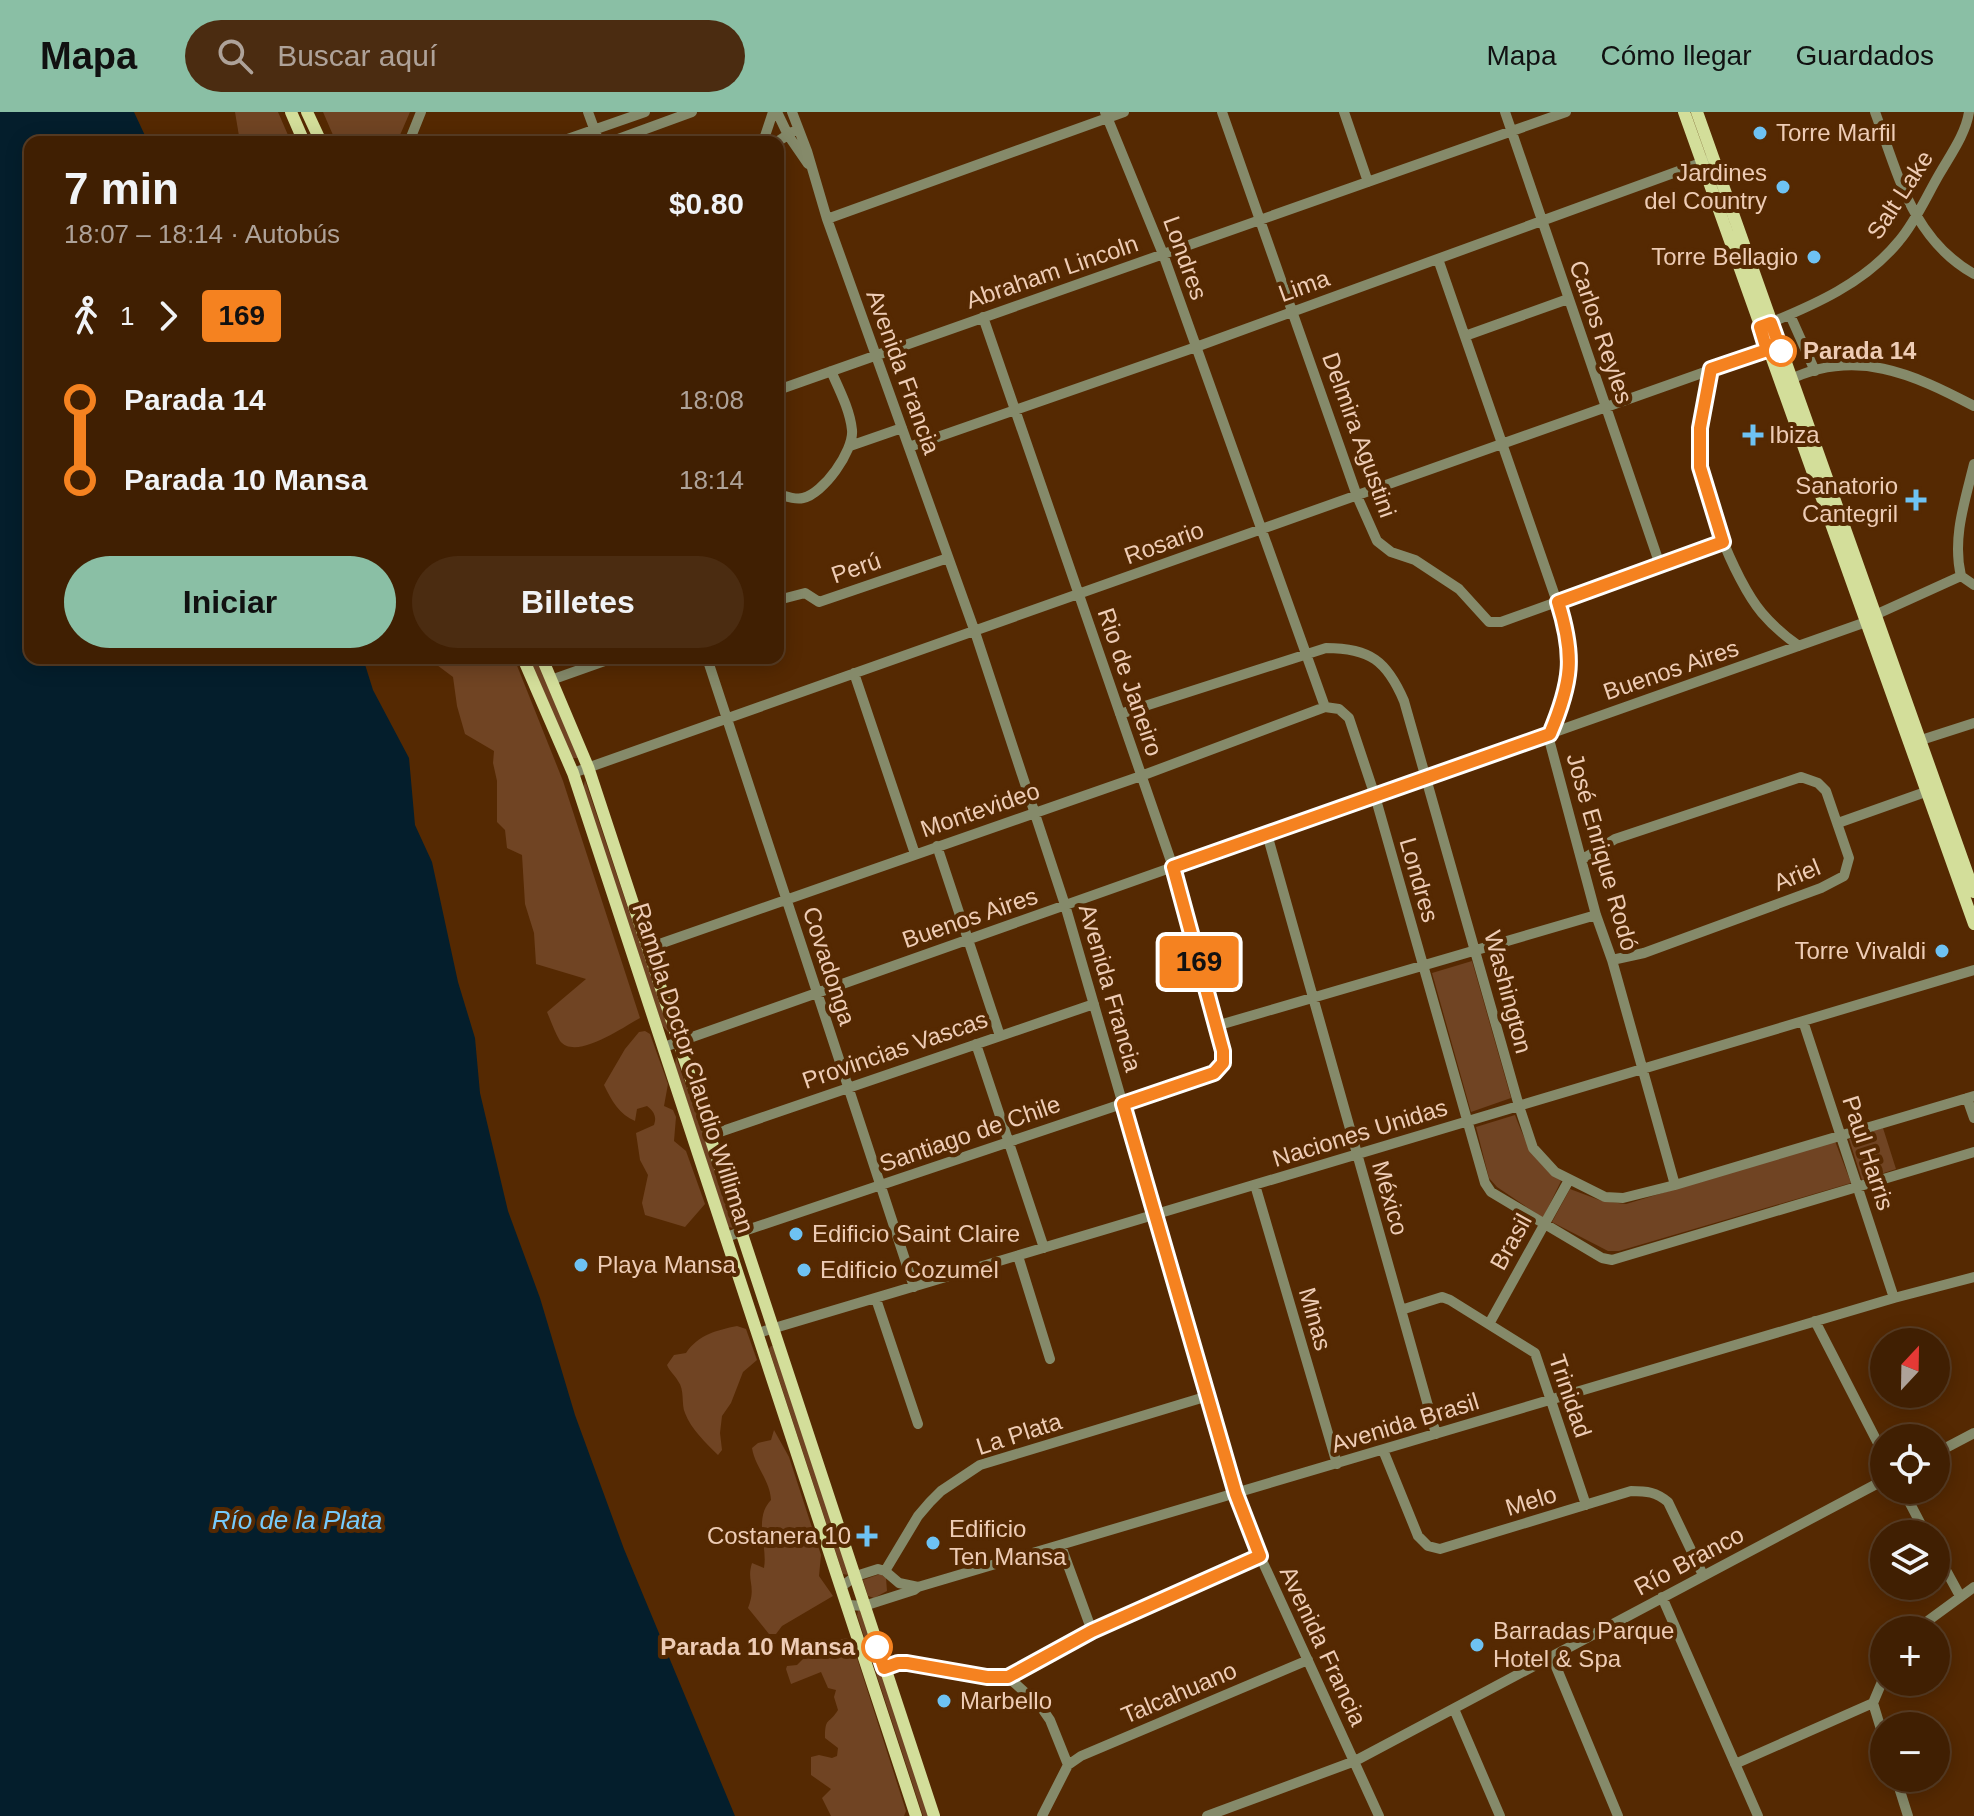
<!DOCTYPE html>
<html lang="es">
<meta charset="utf-8">
<style>
:root{--surface:#401f02;--page:#4b2c11;--text:#f1f3f6;--muted:#aea299;--line:#593d24;--accent:#8abfa5}
body{margin:0;font-family:Arial,sans-serif;background:var(--page);color:var(--text);height:100vh;display:flex;flex-direction:column;font-size:30px;white-space:nowrap}
*{box-sizing:border-box;margin:0}
p{font-size:26px;color:var(--muted)}
.icon{flex:none;width:44px;height:44px;fill:none;stroke:currentColor;stroke-width:2;stroke-linecap:round;stroke-linejoin:round}
.map{position:relative;flex:1;overflow:hidden}
.sheet{position:absolute;left:24px;top:24px;width:760px;height:528px;display:flex;flex-direction:column;background:var(--surface);border-radius:16px;box-shadow:0 4px 20px #0003,0 0 0 2px var(--line)}
.sheet>*{flex:none}
.badge{padding:0 16px;border-radius:6px;font-size:28px;line-height:52px}
.needle{width:52px;rotate:22deg}
.controls{position:absolute;left:1870px;top:1216px;display:grid;gap:16px}
.controls a{display:grid;place-items:center;width:80px;height:80px;border-radius:50%;background:var(--surface);box-shadow:0 4px 20px #0003,0 0 0 2px var(--line);font-size:40px}
.map>.badge{position:absolute;translate:-50% -50%;box-shadow:0 0 0 4px #fff}
.legs{display:flex;align-items:center;gap:12px;height:88px;padding:0 40px;font-size:26px}
.legs p{margin-inline-start:auto}
.headline{display:flex;align-items:center;justify-content:space-between;height:136px;padding:0 40px}
h1{font-size:44px;font-weight:600;line-height:60px}
.cta{display:flex;gap:16px;margin-top:auto;padding:16px 40px}
.cta a{flex:1;height:92px;border-radius:48px;background:var(--accent);color:#111;font-size:32px;font-weight:600;line-height:92px;text-align:center}
.cta a+a{background:var(--page);color:var(--text)}
ul{padding:0 40px;list-style:none}
li{display:flex;align-items:center;gap:28px;height:80px;font-size:30px}
li i{display:grid;place-items:center;width:12px;height:100%;margin:0 10px;background:currentColor}
li i::after{content:'';width:20px;height:20px;margin:-10px;border:6px solid;border-radius:50%;background:var(--surface)}
li p{margin-inline-start:auto}
li:first-child i{background:linear-gradient(#0000 50%,currentColor 0)}
li:last-child i{background:linear-gradient(currentColor 50%,#0000 0)}
header{display:flex;align-items:center;gap:48px;box-sizing:border-box;height:112px;padding:0 40px;background:var(--accent);color:#111}
header strong{font-size:38px}
nav{display:flex;gap:44px;margin-inline-start:auto;font-size:28px}
.search{width:560px;height:72px;background:var(--page);display:flex;align-items:center;gap:20px;box-sizing:border-box;padding:0 28px;border-radius:44px;color:var(--muted);font-size:30px}
.map>svg:first-child{display:block}
</style>
<header>
<strong>Mapa</strong>
<div class="search"><svg class="icon" aria-label="search" viewBox="0 0 24 24"><circle cx="10" cy="10" r="6"/><path d="M15 15l6 6"/></svg>Buscar aquí</div>
<nav><a>Mapa</a><a>Cómo llegar</a><a>Guardados</a></nav>
</header>
<div class="map">
<svg width="1974" height="1704" viewBox="0 0 1974 1704">
<rect width="100%" height="100%" fill="#552902"/>
<path fill="#704423" d="M235 0H278L291 30H240Z
M323 0H410L397 30H336Z
M435 546H514L563 669 640 906C623 915 576 949 560 929 555 921 551 909 547 900L586 867 536 852 534 821 525 792 522 743 507 736 505 718 497 710V669L493 651 494 639 465 622 457 594 453 565 437 553Z
M529 546H537L578 646H573L570 641Z
M585 668 669 919 668 920 662 913 583 677Z
M1472 849 1511 986 1471 1000 1432 861Z
M645 919 650 922 668 972 664 994 673 998 676 1005 674 1029 686 1039 705 1092 685 1115 645 1103 642 1091 648 1063 640 1048 636 1021 654 1013C657 1005 654 999 647 994L637 997 635 1009C620 1003 611 988 604 973L625 937 639 920Z
M676 945 735 1114 734 1116 728 1115 675 953Z
M1515 1003C1527 1034 1533 1049 1561 1069L1543 1106 1497 1075 1489 1066 1476 1015Z
M1883 1016 1896 1057 1862 1068 1849 1027Z
M1835 1029 1851 1071 1619 1139H1608L1552 1110 1570 1077 1602 1089 1626 1092Z
M737 1214 746 1217 757 1248 743 1260 731 1291 722 1304 720 1321 722 1338 718 1343C706 1331 691 1317 685 1301 681 1292 685 1278 678 1269 674 1262 670 1260 667 1253L674 1243 686 1241C698 1223 717 1218 737 1214Z
M771 1234H773L850 1459 848 1463 843 1462 769 1237Z
M774 1318 789 1345 821 1443 819 1464 833 1484 782 1514 776 1522H769L748 1496C757 1473 746 1470 752 1451L764 1456C768 1434 753 1407 771 1388 770 1368 755 1355 752 1336L758 1331 771 1328Z
M880 1462 886 1466 887 1479 874 1486 868 1484 863 1468Z
M858 1499H860L930 1704H923L857 1503Z
M847 1526 851 1529 858 1549 906 1699 904 1704H831L822 1686 831 1677 811 1663V1645L819 1643 832 1646 837 1644 838 1636 825 1626C825 1604 829 1613 838 1598L834 1585 836 1578 828 1576 821 1560 791 1572 786 1557 787 1554 797 1553 805 1545C820 1542 830 1529 847 1526Z"/>
<path fill="#041e2c" d="M0 0H134L148 30H30V546H363L373 578 409 646 415 713 432 750 458 870 475 926 480 981 508 1099 540 1186 575 1303 624 1437 735 1704H0Z"/>
<g fill="none" stroke-linecap="round" stroke-linejoin="round">
<path stroke="#858a6a" stroke-width="10" d="M588 0 599 30
M777 0 788 23 808 52
M792 0 807 39 827 107 975 520 1065 793 1236 1382 1260 1444 1379 1704
M1105 0 1163 142 1325 595 1339 597 1349 606 1375 684 1485 1071 1491 1080 1602 1146 1612 1148 1974 1040
M1222 0 1357 384 1377 429 1391 440 1415 448 1459 477 1489 510H1501L1723 430
M1344 0 1368 70
M1505 0 1660 453
M1875 0C1898 62 1912 127 1974 162
M409 30 421 0
M559 30 645 0
M610 30 692 0
M763 30 773 0
M777 30 792 20
M827 107 1124 0
M1438 147 1565 513C1570 539 1572 564 1564 589 1559 604 1550 616 1550 631L1596 803 1612 848 1675 1073
M1790 203 1815 259
M1765 213C1814 193 1865 171 1899 129 1916 109 1927 83 1940 61 1951 42 1966 21 1969 0
M1465 224 1568 187
M1711 257C1707 281 1700 306 1699 330 1697 374 1734 468 1762 501 1773 514 1786 525 1799 534
M1787 269C1855 235 1913 262 1974 294
M778 278 1566 0
M850 334 902 316
M909 335 1196 235 1709 48
M778 382C786 384 794 388 803 386 823 382 854 339 852 318 850 298 839 277 831 259
M1961 464C1952 426 1965 389 1974 352
M1961 464 1974 473
M778 488 805 481 819 490 948 446
M707 546 914 1175
M854 561 915 742
M551 568 613 546
M1120 602 1326 536C1370 536 1387 549 1404 589L1519 994 1533 1036 1555 1060 1605 1085 1623 1086 1675 1073 1974 984
M1915 630 1974 611
M573 661 1767 238
M1838 711 1931 678
M1267 722 1436 1322
M937 734 1000 924
M1583 747 1615 727 1801 665 1818 671 1826 679 1849 746 1844 764 1821 776 1644 841 1612 848
M648 836 1141 664 1325 595
M1803 909 1894 1186
M1216 914 1596 803
M976 932 1044 1136
M664 935 1866 510 1875 503 1961 464
M1967 986 1974 1006
M711 1023 1094 892
M1255 1073 1337 1352
M726 1125 1214 961 1223 951V939L1173 755 983 205
M1018 1144 1050 1247
M876 1187 918 1312
M1401 1198 1442 1185 1450 1188 1535 1241 1586 1393
M1815 1209 1884 1343
M1489 1212 1569 1068
M758 1221 1974 858
M1383 1338 1418 1424 1428 1434 1440 1437 1631 1379C1647 1379 1656 1380 1668 1390L1703 1463
M1936 1341 1974 1321
M1903 1378 1926 1422
M1061 1434 1092 1519
M1936 1440 1960 1484
M885 1459 918 1404 930 1390 941 1379 980 1353 1208 1284
M842 1474 856 1464 878 1457 885 1459 899 1471 918 1475
M1662 1485 1758 1704
M848 1493 864 1494 914 1478 918 1475 1894 1186 1974 1165
M1920 1518 1929 1508 1974 1475
M1552 1545 1618 1704
M884 1556 907 1551 987 1565H1008L1092 1519 1260 1444
M1008 1565 1041 1595 1050 1608 1068 1653 1042 1704
M1884 1565 1873 1591 1884 1627
M1454 1597 1500 1704
M1735 1652 1873 1591
M1068 1653 1081 1644 1308 1548
M1896 1666 1908 1704
M1207 1704 1355 1649 1884 1368"/>
<path stroke="#d3de9a" stroke-width="12" d="M291 0 304 30
M307 0 321 30
M1684 0 1974 812
M1697 0 1974 780
M523 546 573 661 916 1704
M542 546 588 655 934 1704"/>
</g>
<g fill="none" stroke-linecap="round" stroke-linejoin="round">
<g stroke="#fff" stroke-width="18">
<path id="line-1" d="M877 1535 884 1556 898 1551H907L987 1565H1008L1092 1519 1260 1444 1236 1382 1123 992 1214 961 1223 951V939L1173 755 1550 622C1572 570 1575 544 1558 490L1723 430 1700 355V316L1711 257 1767 238 1760 215 1771 211 1781 239"/>
</g>
<use href="#line-1" stroke="#f58220" stroke-width="12"/>
</g>
<g fill="#6ec2f3" stroke="#552902" stroke-width="3">
<circle cx="1760" cy="21" r="8"/>
<circle cx="1783" cy="75" r="8"/>
<circle cx="1814" cy="145" r="8"/>
<path d="M1749 311h8v8h8v8h-8v8h-8v-8h-8v-8h8z"/>
<path d="M1912 376h8v8h8v8h-8v8h-8v-8h-8v-8h8z"/>
<circle cx="1942" cy="839" r="8"/>
<circle cx="796" cy="1122" r="8"/>
<circle cx="581" cy="1153" r="8"/>
<circle cx="804" cy="1158" r="8"/>
<path d="M863 1412h8v8h8v8h-8v8h-8v-8h-8v-8h8z"/>
<circle cx="933" cy="1431" r="8"/>
<circle cx="1477" cy="1533" r="8"/>
<circle cx="944" cy="1589" r="8"/>
</g>
<g fill="#fff" stroke="#f58220" stroke-width="4">
<circle cx="1781" cy="239" r="14"/>
<circle cx="877" cy="1535" r="14"/>
</g>
<g text-anchor="middle" stroke-width="8" stroke-linejoin="round" paint-order="stroke">
<g font-size="24" fill="#eeccb5" stroke="#552902" text-anchor="start">
<text x="1776" y="29">Torre Marfil</text>
<text x="1767" y="69" text-anchor="end">Jardines<tspan x="1767" dy="28">del Country</tspan></text>
<text x="1798" y="153" text-anchor="end">Torre Bellagio</text>
<text x="1769" y="331">Ibiza</text>
<text x="1898" y="382" text-anchor="end">Sanatorio<tspan x="1898" dy="28">Cantegril</tspan></text>
<text x="1926" y="847" text-anchor="end">Torre Vivaldi</text>
<text x="812" y="1130">Edificio Saint Claire</text>
<text x="597" y="1161">Playa Mansa</text>
<text x="820" y="1166">Edificio Cozumel</text>
<text x="949" y="1425">Edificio<tspan x="949" dy="28">Ten Mansa</tspan></text>
<text x="851" y="1432" text-anchor="end">Costanera 10</text>
<text x="1493" y="1527">Barradas Parque<tspan x="1493" dy="28">Hotel &amp; Spa</tspan></text>
<text x="960" y="1597">Marbello</text>
</g>
<g font-size="24" fill="#eeccb5" stroke="#552902">
<text transform="translate(1900 83) rotate(-57)" y="8">Salt Lake</text>
<text transform="translate(1185 146) rotate(70)" y="8">Londres</text>
<text transform="translate(1052 160) rotate(-19)" y="8">Abraham Lincoln</text>
<text transform="translate(1304 174) rotate(-20)" y="8">Lima</text>
<text transform="translate(1601 220) rotate(71)" y="8">Carlos Reyles</text>
<text transform="translate(903 260) rotate(70)" y="8">Avenida Francia</text>
<text transform="translate(1359 323) rotate(70)" y="8">Delmira Agustini</text>
<text transform="translate(1164 431) rotate(-20)" y="8">Rosario</text>
<text transform="translate(856 456) rotate(-19)" y="8">Perú</text>
<text transform="translate(1671 558) rotate(-19)" y="8">Buenos Aires</text>
<text transform="translate(1130 570) rotate(71)" y="8">Rio de Janeiro</text>
<text transform="translate(980 698) rotate(-19)" y="8">Montevideo</text>
<text transform="translate(1602 740) rotate(74)" y="8">José Enrique Rodó</text>
<text transform="translate(1797 763) rotate(-22)" y="8">Ariel</text>
<text transform="translate(1419 768) rotate(74)" y="8">Londres</text>
<text transform="translate(970 806) rotate(-19)" y="8">Buenos Aires</text>
<text transform="translate(829 854) rotate(72)" y="8">Covadonga</text>
<text transform="translate(1110 876) rotate(74)" y="8">Avenida Francia</text>
<text transform="translate(1508 880) rotate(75)" y="8">Washington</text>
<text transform="translate(895 938) rotate(-19)" y="8">Provincias Vascas</text>
<text transform="translate(693 956) rotate(72)" y="8">Rambla Doctor Claudio Williman</text>
<text transform="translate(1360 1021) rotate(-17)" y="8">Naciones Unidas</text>
<text transform="translate(970 1022) rotate(-19)" y="8">Santiago de Chile</text>
<text transform="translate(1868 1041) rotate(72)" y="8">Paul Harris</text>
<text transform="translate(1390 1086) rotate(74)" y="8">México</text>
<text transform="translate(1511 1130) rotate(-61)" y="8">Brasil</text>
<text transform="translate(1315 1207) rotate(74)" y="8">Minas</text>
<text transform="translate(1570 1284) rotate(71)" y="8">Trinidad</text>
<text transform="translate(1405 1311) rotate(-17)" y="8">Avenida Brasil</text>
<text transform="translate(1019 1322) rotate(-18)" y="8">La Plata</text>
<text transform="translate(1531 1389) rotate(-17)" y="8">Melo</text>
<text transform="translate(1689 1449) rotate(-28)" y="8">Río Branco</text>
<text transform="translate(1323 1534) rotate(65)" y="8">Avenida Francia</text>
<text transform="translate(1179 1581) rotate(-23)" y="8">Talcahuano</text>
</g>
<g font-size="24" font-weight="bold" fill="#eeccb5" stroke="#552902" text-anchor="start">
<text x="1803" y="247">Parada 14</text>
<text x="855" y="1543" text-anchor="end">Parada 10 Mansa</text>
</g>
<g font-size="26" font-style="italic" fill="#76cbfc" stroke="#552902">
<text x="297" y="1417">Río de la Plata</text>
</g>
</g>
</svg>
<div class="controls">
<a><svg class="needle" viewBox="-14 -14 28 28"><path d="M0-13l5 13h-10z" fill="#e53935"/><path d="M0 13l5-13h-10z" fill="#aea299"/></svg></a>
<a><svg class="icon" aria-label="locate" viewBox="0 0 24 24"><circle cx="12" cy="12" r="6"/><path d="M12 2v4M12 18v4M2 12h4M18 12h4"/></svg></a>
<a><svg class="icon" aria-label="layers" viewBox="0 0 24 24"><path d="M12 4l9 5-9 5-9-5zM3 14l9 5 9-5"/></svg></a>
<a>+</a>
<a>−</a>
</div>
<b class="badge" style="left:1199px;top:850px;background:#f58220;color:#111">169</b>
<section class="sheet">
<div class="headline"><div><h1>7 min</h1><p>18:07 – 18:14 · Autobús</p></div><b>$0.80</b></div>
<div class="legs"><svg class="icon" aria-label="walk" viewBox="0 0 24 24"><circle cx="13" cy="4" r="2"/><path d="M13 8l-2 6 4 7M11 14l-3 7M7 12l3-4h3l4 4"/></svg>1<svg class="icon" aria-label="forward" viewBox="0 0 24 24"><path d="M9 5l7 7-7 7"/></svg><b class="badge" style="background:#f58220;color:#111">169</b></div>
<ul>
<li><i style="color:#f58220"></i><b>Parada 14</b><p>18:08</p></li>
<li><i style="color:#f58220"></i><b>Parada 10 Mansa</b><p>18:14</p></li>
</ul>
<div class="cta"><a>Iniciar</a><a>Billetes</a></div>
</section>
</div>
